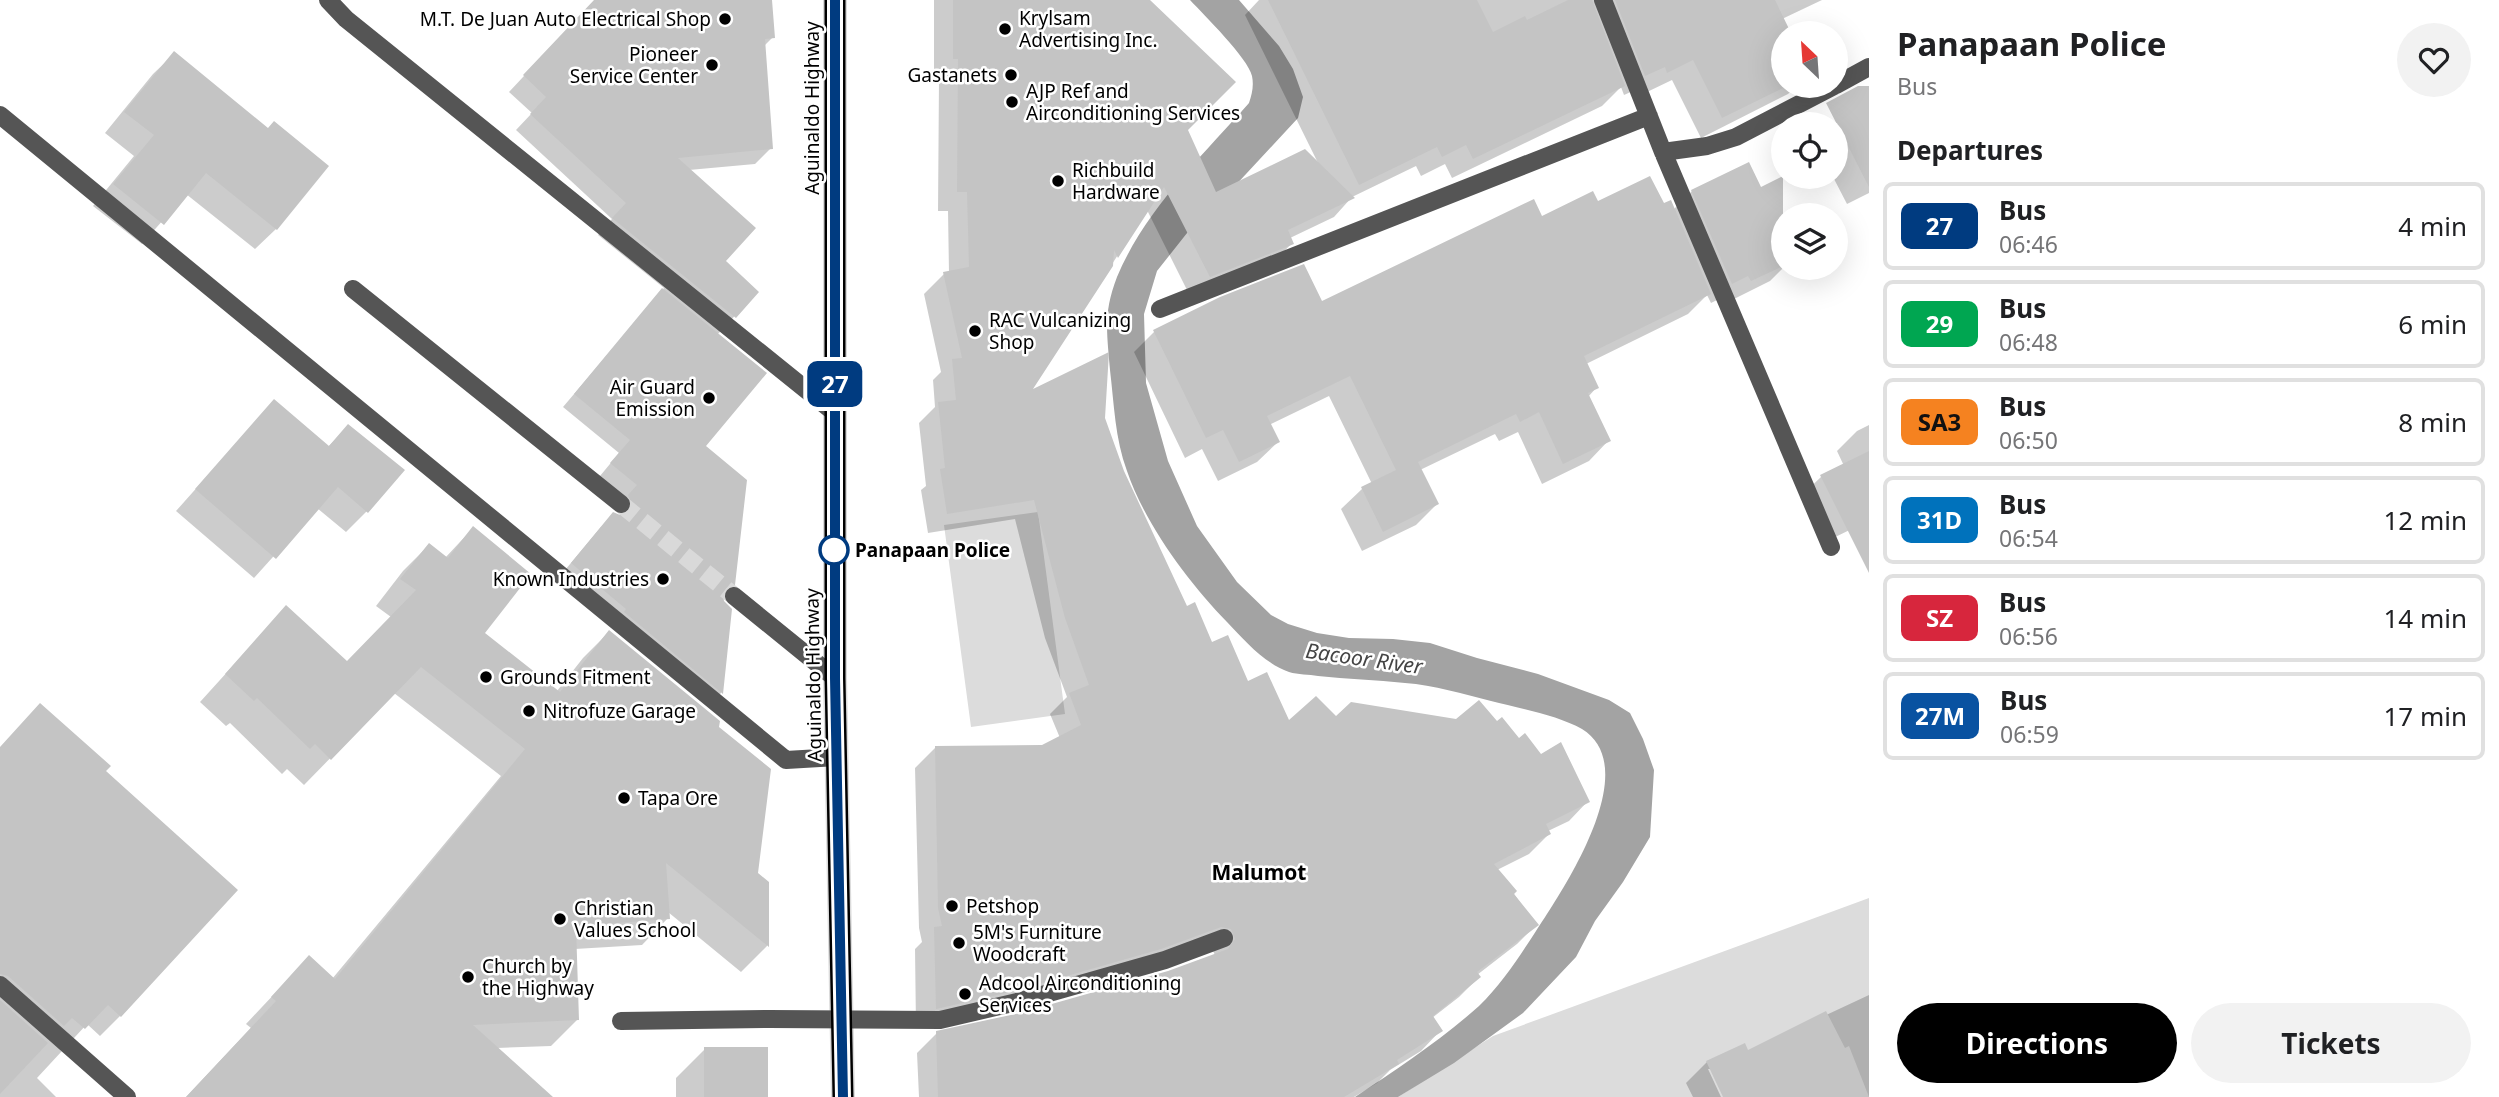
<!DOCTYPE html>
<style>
:root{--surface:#fff;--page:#f2f2f2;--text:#202124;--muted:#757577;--line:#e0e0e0;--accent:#000}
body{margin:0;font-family:"Noto Sans",sans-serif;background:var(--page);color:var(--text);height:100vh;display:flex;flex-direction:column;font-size:26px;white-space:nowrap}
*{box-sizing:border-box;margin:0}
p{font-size:23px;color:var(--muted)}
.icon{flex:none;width:38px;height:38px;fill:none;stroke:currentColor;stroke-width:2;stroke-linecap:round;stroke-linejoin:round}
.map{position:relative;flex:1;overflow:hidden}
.panel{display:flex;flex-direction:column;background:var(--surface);width:630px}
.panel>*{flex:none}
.badge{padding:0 14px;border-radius:10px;font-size:24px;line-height:46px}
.needle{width:46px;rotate:335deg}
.tools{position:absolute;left:1771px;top:21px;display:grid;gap:14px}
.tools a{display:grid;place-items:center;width:77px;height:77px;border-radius:50%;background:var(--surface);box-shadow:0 7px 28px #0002;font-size:35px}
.map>.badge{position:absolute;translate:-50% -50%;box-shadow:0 0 0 4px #fff}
h2{padding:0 28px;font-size:26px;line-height:63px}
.round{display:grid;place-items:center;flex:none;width:74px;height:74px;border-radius:37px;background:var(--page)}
.headline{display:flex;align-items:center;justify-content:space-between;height:119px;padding:0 28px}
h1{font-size:33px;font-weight:700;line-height:52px}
.cta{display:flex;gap:14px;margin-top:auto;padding:14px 28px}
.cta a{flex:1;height:80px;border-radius:42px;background:var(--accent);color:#fff;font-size:28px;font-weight:700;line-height:80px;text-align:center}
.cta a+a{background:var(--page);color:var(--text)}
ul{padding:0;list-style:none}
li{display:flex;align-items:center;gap:21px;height:88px;margin:0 14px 10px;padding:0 14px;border:4px solid var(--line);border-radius:10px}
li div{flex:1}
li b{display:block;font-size:26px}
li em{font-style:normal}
li .badge{min-width:77px;font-weight:700;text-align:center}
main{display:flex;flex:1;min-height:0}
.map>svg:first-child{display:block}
</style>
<main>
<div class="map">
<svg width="1869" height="1097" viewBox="0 0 1869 1097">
<rect width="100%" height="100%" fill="#fff"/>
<path fill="#dcdcdc" d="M1038 512 1065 714 971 727 944 525Z
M1869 898V1097H1398L1493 1036Z"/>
<path fill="#a3a3a3" d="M1190 0H1239L1279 46 1293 69 1303 97 1298 118 1233 188 1191 228 1157 271 1144 314 1146 383 1168 461 1197 526 1237 582 1271 615 1288 624 1317 633 1349 638 1393 639 1430 643 1477 658 1538 674 1609 700 1630 713 1643 739 1654 770 1650 837 1623 882 1595 921 1576 957 1523 1013 1454 1063 1398 1097H1355C1397 1069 1441 1040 1479 1006 1502 984 1519 957 1536 931 1563 890 1645 768 1582 729 1558 715 1518 708 1491 701 1463 694 1434 685 1405 683 1376 680 1347 679 1318 676 1309 674 1298 675 1289 672 1264 663 1245 641 1227 622 1188 582 1145 524 1127 471 1115 439 1114 403 1110 370 1107 333 1103 313 1117 277 1145 210 1202 156 1249 103 1252 94 1254 86 1252 76 1248 58 1204 15 1190 0Z"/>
<path fill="#0003" d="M595 0H770L773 37 764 46 771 148 755 164 689 170 723 262 757 292 717 335 703 446 733 584 721 596 722 602 730 610 721 693 710 704 560 576 601 527 621 517 600 476 619 453 563 407 664 288 598 235 612 219 516 130 532 113 509 92Z
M934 0H1148L1186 130 1215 194 1318 163 1245 15 1259 0H1822L1782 19 1789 33H1783V86H1797L1788 94 1701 138 1672 80 1647 92 1644 86 1624 95 1621 87 1602 106 1452 178 1445 164 1421 176 1416 166 1352 197 1334 217 1290 238 1292 243 1273 263 1190 296 1147 210 1028 394 1104 418 1122 472 1186 608 1211 644 1289 723 1336 719 1457 721 1496 724 1541 756 1588 801 1569 821 1548 831 1549 834 1529 854 1497 870 1536 925 1517 944 1477 975 1479 977 1459 997 1432 1018 1440 1031 1421 1051 1390 1070 1377 1083 1354 1097H919L917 1053 937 1033 1020 1015 1170 972 1215 955 1212 949 916 1027 915 949 922 942 919 928 915 768 935 748 1043 747 1060 738 1050 714 1067 697 1045 638 1015 519 928 533 921 490 926 486 919 423 935 407 933 380 941 372 924 294 944 274 949 273 948 211H938L939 78H934Z
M174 54 268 130 276 229 255 249 186 194 142 244 93 206 134 156 105 133 153 74Z
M1869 114V193L1847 204 1833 177H1836V132Z
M1692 191 1773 223 1783 245V268L1770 281 1730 301 1727 295 1711 303 1707 295 1688 314 1586 364 1597 387 1588 397 1609 440 1589 461 1542 484 1518 432 1499 441 1495 434 1420 470 1437 504 1416 525 1362 551 1341 509 1362 489 1372 484 1329 396 1269 425 1278 442 1257 462 1218 481 1202 449 1185 458 1134 352 1154 332 1321 304 1541 219 1598 204 1663 206 1673 210Z
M274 401 328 447 348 426 367 511 346 532 317 508 254 578 176 511Z
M1869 425V529L1866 522 1823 543 1800 497 1821 477 1844 466 1837 451 1857 431Z
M473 528 482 633 557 691 583 658 609 632 717 728 756 874 768 883 767 946 741 972 668 912V918L642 945 575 949 577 1020 551 1046 497 1048 551 1097H186L251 1028 246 1024 309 957 332 979 501 776 394 693 304 785 287 769 282 774 230 723 226 726 200 702 286 607 347 663 391 617 376 606 403 571 429 545 445 558Z
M0 747 104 771 120 1016 100 1036 87 1024 37 1078 56 1097H0Z
M1869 995V1097H1725L1711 1069H1708L1721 1097H1693L1686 1083 1707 1062 1747 1052Z
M705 1049 766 1097H676V1078Z"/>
<path fill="#c4c4c4" d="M594 0H772L775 38 765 39 773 149 678 158 756 228 726 261 759 292 736 318 612 218 626 203 530 114 546 97 523 75Z
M953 0H1150L1236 82 1188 130 1216 192 1305 149 1355 198 1288 230 1294 244 1210 277 1164 187 1118 258 1114 250 1113 266 1033 389 1109 352 1105 418 1124 471 1187 606 1195 602 1212 642 1228 635 1248 681 1267 672 1289 720 1316 696 1336 716 1351 702 1456 719 1479 700 1497 721 1502 717 1519 738 1525 733 1541 754 1561 742 1590 802 1546 824 1551 834 1494 864 1517 891 1514 894 1539 925 1477 972 1481 977 1433 1016 1443 1031 1397 1060 1399 1064 1344 1097H938L936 1031 1020 1013 1168 971 1228 949 1235 939 1231 929 1221 927 1161 949 1014 991 936 1009 934 927 942 926 938 908 935 746 1042 745 1081 725 1069 693 1089 685 1065 618 1034 500 947 514 940 469 945 468 938 402 956 400 952 359 962 358 943 272 969 267 967 192H957L958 59H953Z
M1268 0H1477L1493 32 1525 16 1527 20 1568 0H1592L1625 86 1473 159 1466 145 1442 157 1437 147 1359 185Z
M1615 0H1775L1791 33H1783V86H1787L1722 118 1693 60 1667 73 1665 67 1645 76Z
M174 51 268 128 274 121 329 166 277 230 206 173 164 225 113 184 154 135 124 112Z
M1858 86H1869V187L1826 103Z
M1749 162 1761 187 1783 176V266L1751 281 1748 276 1732 284 1691 190Z
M1650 176 1664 203 1671 200 1711 294 1584 356 1599 388 1588 393 1611 441 1563 464 1539 412 1520 422 1516 414 1418 462 1439 504 1383 532 1361 487 1396 470 1350 376 1267 416 1280 442 1239 462 1223 430 1206 438 1153 330 1220 297 1304 264 1322 301 1534 199 1542 216 1593 191 1598 201Z
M662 288 767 373 706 446 747 480 735 585 726 588 723 595 724 601 732 609 723 694 624 612 626 609 571 563 613 512 620 515 629 512 632 505 628 495 637 485 610 463 630 440 574 394Z
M274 399 329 446 348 424 405 470 368 513 338 487 276 559 195 489Z
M1869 451V573L1820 475Z
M473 526 531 574 485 633 560 692 609 630 720 721 719 727 771 769 758 873 769 882V947L666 863 670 919 576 926 579 1020 473 1025 553 1097H186L276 1001 271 997 309 955 335 979 525 749 421 667 331 760 315 744 310 749 257 698 254 701 225 674 286 605 347 661 416 590 400 579 429 543 448 558Z
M40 703 111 766 106 771 238 890 121 1017 108 1005 85 1029 72 1018 64 1026 8 976 0 974V747Z
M0 1000 48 1043 0 1094Z
M1826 1011 1845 1048 1849 1046 1869 1097H1723L1706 1061 1745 1043 1748 1050Z
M704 1047H768V1097H704Z"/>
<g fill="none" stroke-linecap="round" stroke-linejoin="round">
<path stroke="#d9d9d9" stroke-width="18" stroke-dasharray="18 9" stroke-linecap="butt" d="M621 504 734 596"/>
<g stroke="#dbdbdb" stroke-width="24">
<path id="highway" d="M835 0V678L843 1097"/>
</g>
<path stroke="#555" stroke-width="18" d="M328 0 346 19 835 413
M1603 0 1663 152 1831 547
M1836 85 1869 67
M0 115 786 760 837 757
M1663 152 1707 146 1736 137 1834 86
M353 289 621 504
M1160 309 1649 116
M734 596 835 678
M0 985 127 1097
M621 1021 769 1019 940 1020 1017 1002 1165 960 1224 938"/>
<use href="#highway" stroke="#000" stroke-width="21"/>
</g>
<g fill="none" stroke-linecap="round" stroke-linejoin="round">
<g stroke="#fff" stroke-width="16">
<path id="line" d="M835 0V678L843 1097"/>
</g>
<use href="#line" stroke="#003b80" stroke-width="10"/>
</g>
<g fill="#000" stroke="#fff" stroke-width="2.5">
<circle cx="725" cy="19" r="7"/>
<circle cx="1005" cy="29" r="7"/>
<circle cx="712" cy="65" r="7"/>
<circle cx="1011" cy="75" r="7"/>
<circle cx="1012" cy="102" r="7"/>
<circle cx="1058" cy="181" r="7"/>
<circle cx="975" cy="331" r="7"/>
<circle cx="709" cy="398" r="7"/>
<circle cx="663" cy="579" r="7"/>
<circle cx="486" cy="677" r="7"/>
<circle cx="529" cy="711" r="7"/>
<circle cx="624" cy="798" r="7"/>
<circle cx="952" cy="906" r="7"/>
<circle cx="560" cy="919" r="7"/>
<circle cx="959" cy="943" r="7"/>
<circle cx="468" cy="977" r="7"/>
<circle cx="965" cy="994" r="7"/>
</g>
<circle fill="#fff" stroke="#003b80" stroke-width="3.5" cx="834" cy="550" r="14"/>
<g text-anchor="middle" stroke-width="5" stroke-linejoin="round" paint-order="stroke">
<g font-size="19" fill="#000" stroke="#fff" text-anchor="start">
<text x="1019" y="25">Krylsam<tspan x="1019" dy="22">Advertising Inc.</tspan></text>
<text x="711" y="26" text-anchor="end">M.T. De Juan Auto Electrical Shop</text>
<text x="698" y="61" text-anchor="end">Pioneer<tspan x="698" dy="22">Service Center</tspan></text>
<text x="997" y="82" text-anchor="end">Gastanets</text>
<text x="1026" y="98">AJP Ref and<tspan x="1026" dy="22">Airconditioning Services</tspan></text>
<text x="1072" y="177">Richbuild<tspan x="1072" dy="22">Hardware</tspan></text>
<text x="989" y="327">RAC Vulcanizing<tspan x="989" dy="22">Shop</tspan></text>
<text x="695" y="394" text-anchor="end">Air Guard<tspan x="695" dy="22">Emission</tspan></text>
<text x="649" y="586" text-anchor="end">Known Industries</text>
<text x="500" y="684">Grounds Fitment</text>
<text x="543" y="718">Nitrofuze Garage</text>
<text x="638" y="805">Tapa Ore</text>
<text x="966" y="913">Petshop</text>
<text x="574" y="915">Christian<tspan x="574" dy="22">Values School</tspan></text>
<text x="973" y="939">5M's Furniture<tspan x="973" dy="22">Woodcraft</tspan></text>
<text x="482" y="973">Church by<tspan x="482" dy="22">the Highway</tspan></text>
<text x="979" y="990">Adcool Airconditioning<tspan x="979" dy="22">Services</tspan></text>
</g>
<g font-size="19" fill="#000" stroke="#fff">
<text transform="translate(812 108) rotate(-90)" y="7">Aguinaldo Highway</text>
<text transform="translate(813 675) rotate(-91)" y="7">Aguinaldo Highway</text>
</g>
<g font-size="19" font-weight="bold" fill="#000" stroke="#fff" text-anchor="start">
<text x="855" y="557">Panapaan Police</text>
</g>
<g font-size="21" font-style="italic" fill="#444" stroke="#fff">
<text transform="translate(1364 659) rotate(8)" y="7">Bacoor River</text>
</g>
<g font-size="21" font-weight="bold" fill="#000" stroke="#fff">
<text x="1259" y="880">Malumot</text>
</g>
</g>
</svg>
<div class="tools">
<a><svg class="needle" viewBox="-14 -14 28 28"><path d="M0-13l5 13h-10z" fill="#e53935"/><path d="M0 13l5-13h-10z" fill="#757577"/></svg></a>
<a><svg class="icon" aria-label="locate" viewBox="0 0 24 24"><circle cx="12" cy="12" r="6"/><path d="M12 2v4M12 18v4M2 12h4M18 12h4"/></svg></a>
<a><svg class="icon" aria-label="layers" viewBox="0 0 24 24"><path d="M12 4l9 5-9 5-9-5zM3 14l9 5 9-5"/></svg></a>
</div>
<b class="badge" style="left:835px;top:384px;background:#003b80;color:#fff">27</b>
</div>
<section class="panel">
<div class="headline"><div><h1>Panapaan Police</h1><p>Bus</p></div><a class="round"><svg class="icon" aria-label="heart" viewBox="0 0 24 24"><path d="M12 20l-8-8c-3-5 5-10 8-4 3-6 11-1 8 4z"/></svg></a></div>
<h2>Departures</h2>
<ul>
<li><span class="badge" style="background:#003b80;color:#fff">27</span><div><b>Bus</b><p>06:46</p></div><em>4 min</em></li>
<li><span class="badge" style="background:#00a651;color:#fff">29</span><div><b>Bus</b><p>06:48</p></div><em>6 min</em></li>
<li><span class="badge" style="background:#f58220;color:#111">SA3</span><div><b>Bus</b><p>06:50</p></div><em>8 min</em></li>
<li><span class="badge" style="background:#0072bc;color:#fff">31D</span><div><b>Bus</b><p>06:54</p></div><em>12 min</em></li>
<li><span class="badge" style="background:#d7263d;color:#fff">SZ</span><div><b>Bus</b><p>06:56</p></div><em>14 min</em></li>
<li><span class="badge" style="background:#0952a1;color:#fff">27M</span><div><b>Bus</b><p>06:59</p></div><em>17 min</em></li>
</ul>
<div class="cta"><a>Directions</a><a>Tickets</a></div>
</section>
</main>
